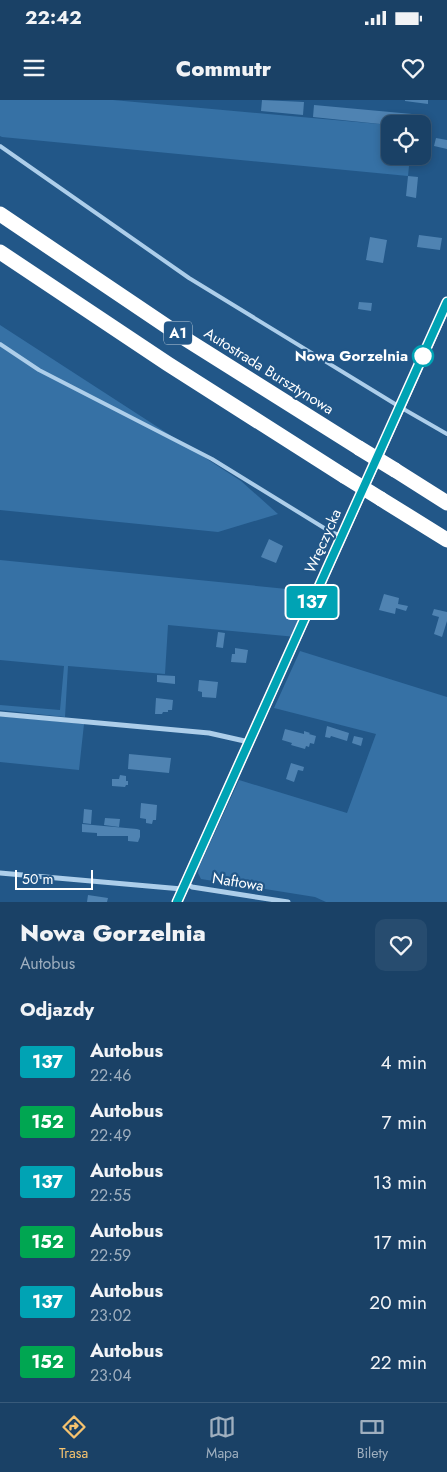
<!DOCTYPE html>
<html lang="pl">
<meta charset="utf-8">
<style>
:root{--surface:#1a4166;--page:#274c6f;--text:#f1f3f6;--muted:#9fafbf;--line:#385a7a;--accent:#f6c36f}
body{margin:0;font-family:Jost,sans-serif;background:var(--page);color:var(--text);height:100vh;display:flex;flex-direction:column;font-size:19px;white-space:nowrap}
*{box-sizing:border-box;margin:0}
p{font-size:16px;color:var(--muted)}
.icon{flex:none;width:28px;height:28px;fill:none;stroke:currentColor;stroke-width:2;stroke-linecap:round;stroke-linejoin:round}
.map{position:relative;height:802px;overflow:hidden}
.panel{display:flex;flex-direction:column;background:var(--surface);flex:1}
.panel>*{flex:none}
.badge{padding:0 10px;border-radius:4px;font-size:18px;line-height:32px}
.tools{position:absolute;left:381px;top:15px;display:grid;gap:10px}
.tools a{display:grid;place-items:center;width:50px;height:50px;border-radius:10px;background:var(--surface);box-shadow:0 2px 8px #0003,0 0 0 1px var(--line);font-size:25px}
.scale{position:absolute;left:15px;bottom:12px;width:78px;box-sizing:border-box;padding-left:5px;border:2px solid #fff;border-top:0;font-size:14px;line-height:18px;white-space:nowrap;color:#fff;-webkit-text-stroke:4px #225788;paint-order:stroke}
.map>.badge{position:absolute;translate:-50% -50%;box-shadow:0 0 0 2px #fff}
h2{padding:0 20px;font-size:19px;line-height:45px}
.round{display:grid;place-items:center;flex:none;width:52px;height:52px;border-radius:10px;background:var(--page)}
.head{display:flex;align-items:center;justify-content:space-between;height:85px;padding:0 20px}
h1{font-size:24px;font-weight:800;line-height:38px}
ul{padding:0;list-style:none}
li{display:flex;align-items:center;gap:15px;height:60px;padding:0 20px}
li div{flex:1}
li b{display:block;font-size:19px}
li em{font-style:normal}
li .badge{min-width:55px;font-weight:700;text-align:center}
.status{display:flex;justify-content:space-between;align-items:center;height:35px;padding:0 25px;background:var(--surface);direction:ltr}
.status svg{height:14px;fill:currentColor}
header{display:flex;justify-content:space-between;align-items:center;height:65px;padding:0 20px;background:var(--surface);font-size:22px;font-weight:800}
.tabs{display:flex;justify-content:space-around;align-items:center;height:70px;border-top:1px solid var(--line);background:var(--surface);font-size:14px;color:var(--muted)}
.tabs a{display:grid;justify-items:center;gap:2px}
.tabs .active{color:var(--accent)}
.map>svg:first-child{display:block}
</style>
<div class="status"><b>22:42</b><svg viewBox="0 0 49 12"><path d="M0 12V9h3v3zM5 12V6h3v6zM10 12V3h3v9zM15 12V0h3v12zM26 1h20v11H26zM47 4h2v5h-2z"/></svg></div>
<header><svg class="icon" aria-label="menu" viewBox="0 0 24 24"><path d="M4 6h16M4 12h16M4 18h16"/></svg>Commutr<svg class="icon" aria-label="heart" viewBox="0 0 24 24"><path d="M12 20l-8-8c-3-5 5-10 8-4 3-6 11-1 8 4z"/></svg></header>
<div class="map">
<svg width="447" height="802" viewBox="0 0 447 802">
<rect width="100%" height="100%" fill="#225788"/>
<path fill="#3671a5" d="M0 0H113L390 25V56H410L408 76 2 37 0 36Z
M0 225 241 381 278 414 218 432 0 410Z
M0 460 317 492 296 537 168 525 165 574 68 566 65 617 0 610V605L60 610 64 566 0 560Z
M300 551 447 597V802H326L315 797 201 779 198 773 199 767 239 680 347 713 376 634 274 608Z
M0 616 84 624 79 670 0 662Z"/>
<path fill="#4f83b2" d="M262 0 304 2 303 15 261 11Z
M405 0H428V4L405 1Z
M314 5 412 14 411 24H390V25L313 17Z
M436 38 447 40V49L434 46Z
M408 76 418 77 416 98 406 96Z
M419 135 442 138 440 150 417 147Z
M370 137 387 140 383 163 366 160Z
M359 202 372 203 371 211 358 209Z
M269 439 283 446 276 463 261 457Z
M384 494 399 498 398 504 408 506 406 511 396 508 395 514 379 510Z
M434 509 447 512V521L442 537 434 534 439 517 432 515Z
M218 532 225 533 223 548 216 547Z
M235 548 248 550 246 563 231 562 232 554H235Z
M157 575 175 576V584L157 582Z
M199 580 218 582 216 598 202 597V592L198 591Z
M156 598 173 600 172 610H168V612H163L162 614H155Z
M327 626 349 633 347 641 331 636 330 638 325 637Z
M285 629 304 634V631L310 633 309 634 316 636 314 644 310 643 309 647 306 646 305 649 291 645 292 643 282 640Z
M354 636 363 638 361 646 352 643Z
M129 654 171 658 169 673 128 669Z
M291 663 304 667 303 671 298 670 294 682 286 679Z
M120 675 126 676V681H128V685H126L125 687 112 686V679H119Z
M141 703 157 705 156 720H153L152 724 146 723V719L140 718Z
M84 709 92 710 91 724 83 723Z
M105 718 120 719 119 727 104 725Z
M82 724 137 729 140 730V737L138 742 128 741V736H97V733L82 732Z
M88 795 108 798 107 802H87Z"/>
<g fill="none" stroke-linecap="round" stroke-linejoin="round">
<path stroke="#adceea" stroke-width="4" d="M0 46 189 178 400 307 447 334
M0 244 39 270 212 359 329 431 342 436"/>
<path stroke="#adceea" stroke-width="5" d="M0 614 209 633 249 642
M0 773 182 789
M186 783 192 787 288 802"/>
<path stroke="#d8e8f8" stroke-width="10" d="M177 802 447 203"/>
<path stroke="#fff" stroke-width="15" d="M0 114 184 238 359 348
M0 152 168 264 344 376
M395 370 447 403
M381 399 447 440"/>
<path stroke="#fff" stroke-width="15" d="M359 348 395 370
M344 376 381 399"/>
</g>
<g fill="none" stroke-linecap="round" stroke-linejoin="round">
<g stroke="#fff" stroke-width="11">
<path id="line" d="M177 802 447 202"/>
</g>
<use href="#line" stroke="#00a3b4" stroke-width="8"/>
</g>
<circle fill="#fff" stroke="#00a3b4" stroke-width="2.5" cx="423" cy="256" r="10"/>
<g text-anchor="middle" stroke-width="4.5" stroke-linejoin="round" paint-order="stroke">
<rect fill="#225788" stroke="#bdcddb" stroke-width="1" x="164" y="221.5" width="28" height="23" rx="4"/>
<g font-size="14" font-weight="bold" fill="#fff">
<text x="178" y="238">A1</text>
</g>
<g font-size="15" font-weight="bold" fill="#fff" stroke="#225788" text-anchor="end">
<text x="408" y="261">Nowa Gorzelnia</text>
</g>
<g font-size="15" fill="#fff" stroke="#225788">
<text transform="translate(269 271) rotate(32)" y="5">Autostrada Bursztynowa</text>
<text transform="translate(323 441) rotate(-66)" y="5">Wręczycka</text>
<text transform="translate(238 782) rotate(9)" y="5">Naftowa</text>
</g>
</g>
</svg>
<div class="tools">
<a><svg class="icon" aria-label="locate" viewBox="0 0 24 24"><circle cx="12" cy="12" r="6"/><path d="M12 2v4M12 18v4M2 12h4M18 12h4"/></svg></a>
</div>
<div class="scale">50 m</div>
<b class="badge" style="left:312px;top:502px;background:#00a3b4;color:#fff">137</b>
</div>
<section class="panel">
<div class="head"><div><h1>Nowa Gorzelnia</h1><p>Autobus</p></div><a class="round"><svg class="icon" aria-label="heart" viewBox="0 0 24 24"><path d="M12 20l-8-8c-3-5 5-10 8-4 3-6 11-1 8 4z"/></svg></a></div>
<h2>Odjazdy</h2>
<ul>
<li><span class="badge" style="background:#00a3b4;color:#fff">137</span><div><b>Autobus</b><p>22:46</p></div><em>4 min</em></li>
<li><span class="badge" style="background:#00a651;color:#fff">152</span><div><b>Autobus</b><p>22:49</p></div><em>7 min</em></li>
<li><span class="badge" style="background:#00a3b4;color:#fff">137</span><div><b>Autobus</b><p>22:55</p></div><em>13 min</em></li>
<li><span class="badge" style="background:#00a651;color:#fff">152</span><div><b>Autobus</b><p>22:59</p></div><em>17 min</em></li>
<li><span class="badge" style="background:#00a3b4;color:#fff">137</span><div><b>Autobus</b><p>23:02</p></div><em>20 min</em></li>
<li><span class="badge" style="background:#00a651;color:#fff">152</span><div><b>Autobus</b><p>23:04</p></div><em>22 min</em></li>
</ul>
</section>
<nav class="tabs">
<a class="active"><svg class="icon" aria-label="directions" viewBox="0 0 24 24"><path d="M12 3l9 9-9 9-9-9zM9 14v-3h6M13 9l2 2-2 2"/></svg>Trasa</a>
<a><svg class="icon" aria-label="map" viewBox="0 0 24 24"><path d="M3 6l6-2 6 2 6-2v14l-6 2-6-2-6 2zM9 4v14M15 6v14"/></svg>Mapa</a>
<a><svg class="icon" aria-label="tickets" viewBox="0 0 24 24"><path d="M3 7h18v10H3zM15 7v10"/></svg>Bilety</a>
</nav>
